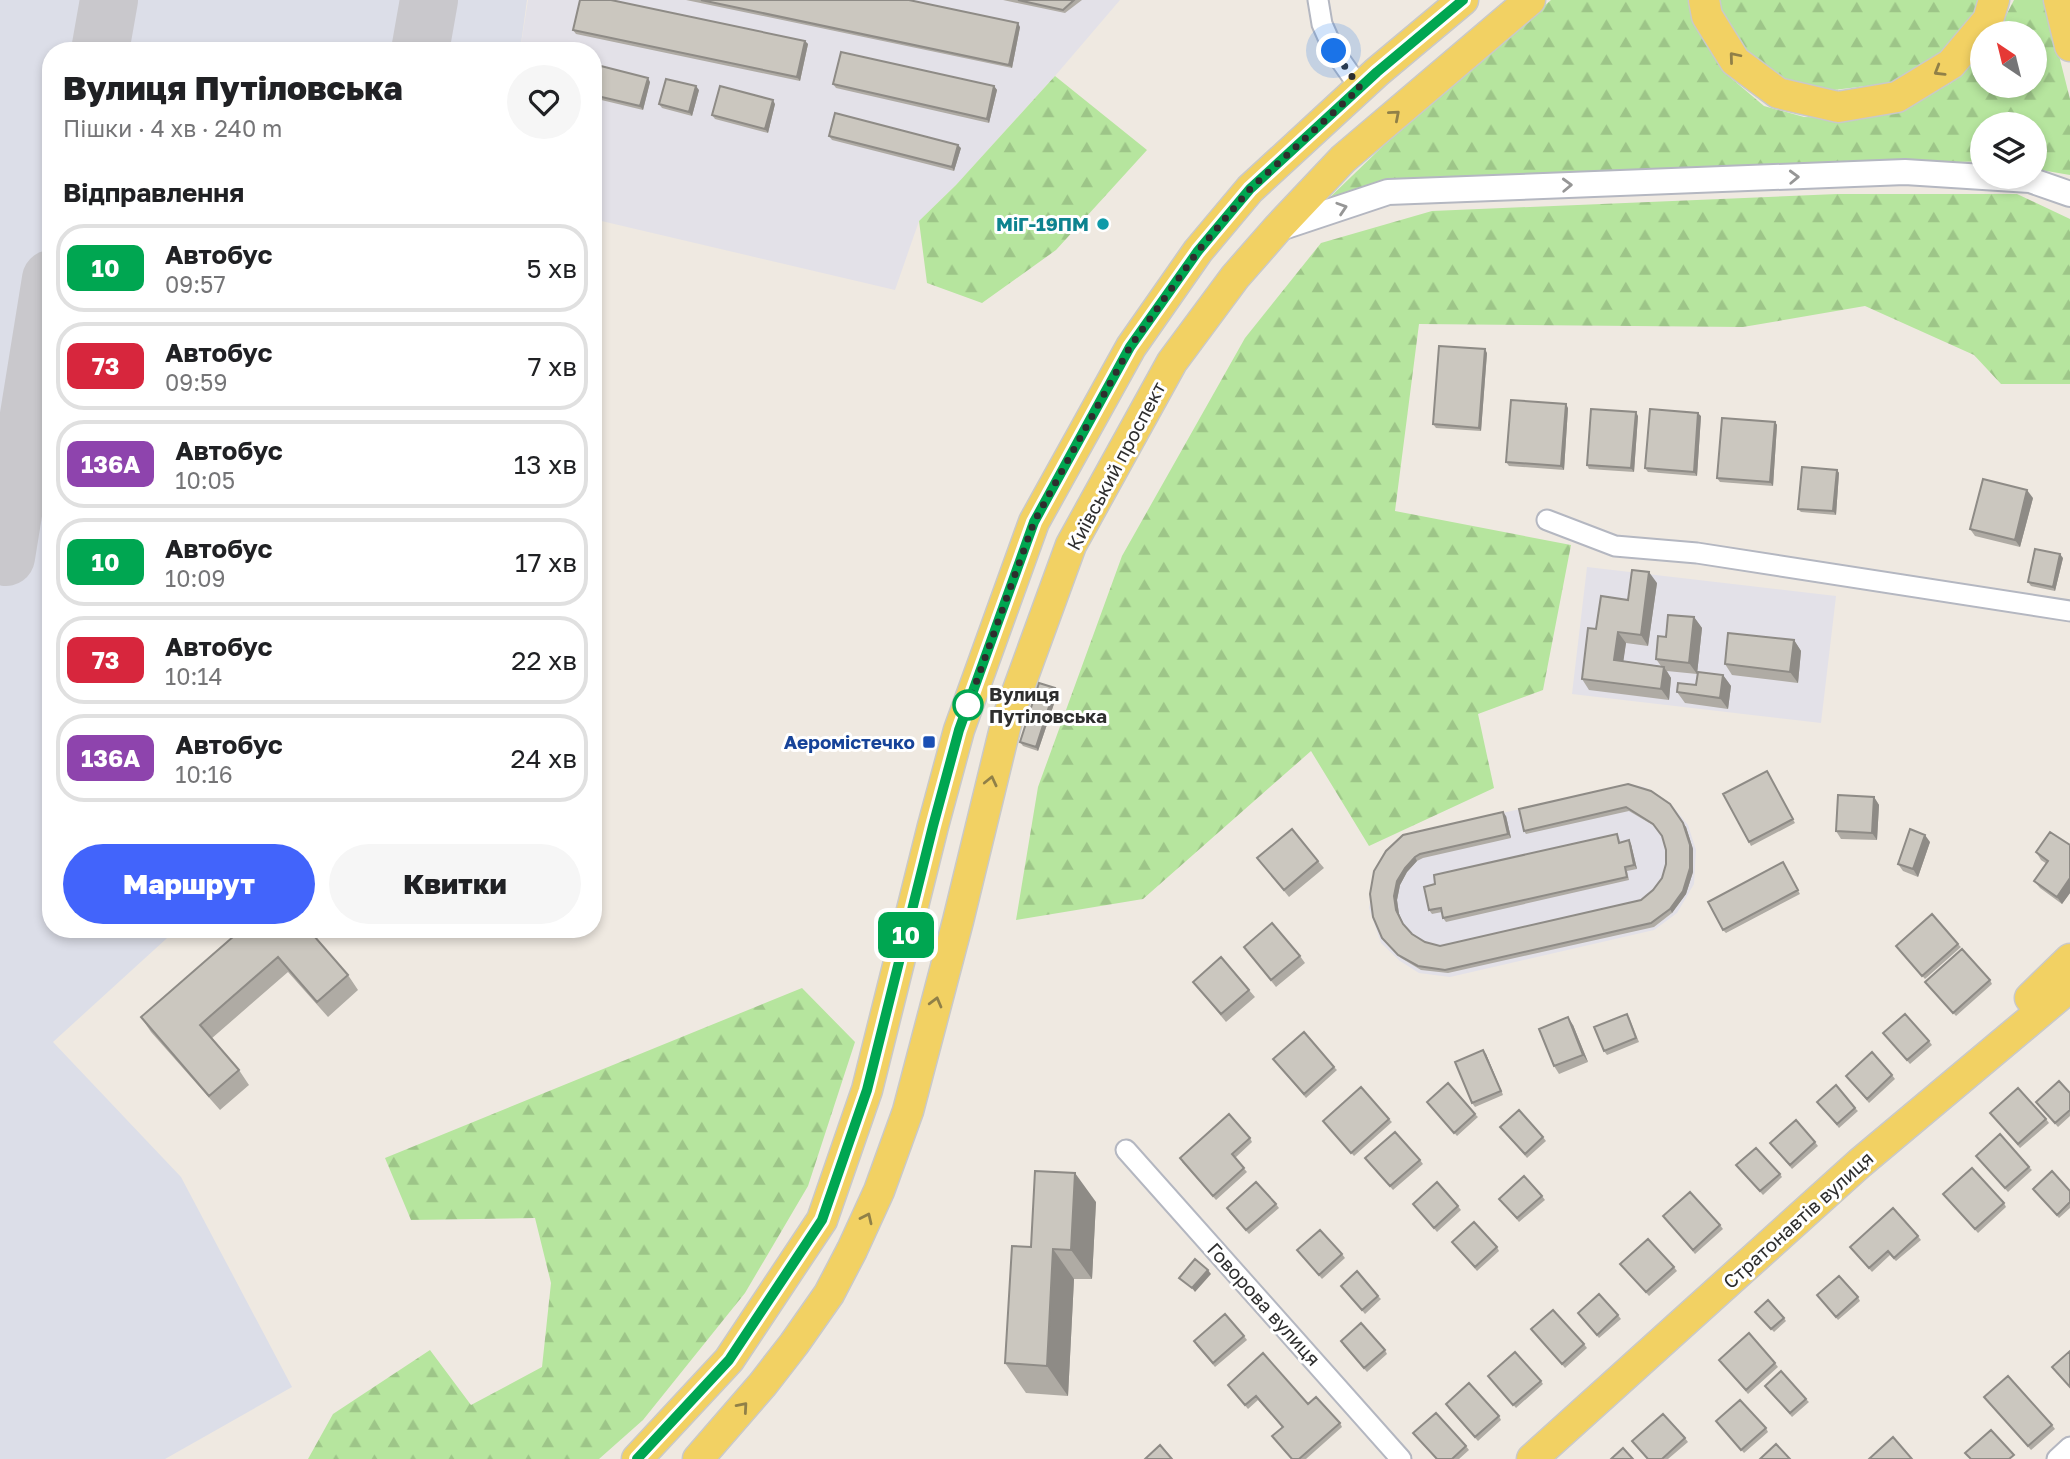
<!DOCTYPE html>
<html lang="uk">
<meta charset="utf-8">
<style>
:root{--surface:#fff;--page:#f6f6f6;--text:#202124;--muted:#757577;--line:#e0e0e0;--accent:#4264fb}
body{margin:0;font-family:"Golos Text",sans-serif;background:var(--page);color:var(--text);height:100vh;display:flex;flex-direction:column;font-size:26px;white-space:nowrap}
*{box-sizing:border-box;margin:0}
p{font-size:23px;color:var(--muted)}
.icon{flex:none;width:38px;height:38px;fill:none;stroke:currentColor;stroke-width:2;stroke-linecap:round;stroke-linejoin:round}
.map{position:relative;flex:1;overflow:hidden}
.drawer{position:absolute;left:42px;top:42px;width:560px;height:896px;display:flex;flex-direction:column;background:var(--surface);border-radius:28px;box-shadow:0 4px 10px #0003}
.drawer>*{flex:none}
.badge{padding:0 14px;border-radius:10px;font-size:24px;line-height:46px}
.needle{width:46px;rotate:325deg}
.controls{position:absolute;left:1970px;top:21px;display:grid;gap:14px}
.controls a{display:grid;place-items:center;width:77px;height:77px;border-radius:50%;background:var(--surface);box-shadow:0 4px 10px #0003;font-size:35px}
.you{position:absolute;width:35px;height:35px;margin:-18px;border:5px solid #fff;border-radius:50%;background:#1a73e8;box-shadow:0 0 0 10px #1a73e833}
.map>.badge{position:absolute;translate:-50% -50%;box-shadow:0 0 0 4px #fff}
h2{padding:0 21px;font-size:26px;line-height:63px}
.round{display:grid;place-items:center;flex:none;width:74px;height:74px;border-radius:37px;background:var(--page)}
.summary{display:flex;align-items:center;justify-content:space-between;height:119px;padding:0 21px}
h1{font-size:33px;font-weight:800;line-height:52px}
.action{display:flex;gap:14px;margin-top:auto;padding:14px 21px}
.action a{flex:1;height:80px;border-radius:42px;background:var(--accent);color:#fff;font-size:28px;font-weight:800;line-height:80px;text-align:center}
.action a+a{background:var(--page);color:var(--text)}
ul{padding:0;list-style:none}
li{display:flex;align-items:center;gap:21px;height:88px;margin:0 14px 10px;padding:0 7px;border:4px solid var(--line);border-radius:28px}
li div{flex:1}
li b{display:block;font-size:26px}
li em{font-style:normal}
li .badge{min-width:77px;font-weight:700;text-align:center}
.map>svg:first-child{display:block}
</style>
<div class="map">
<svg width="2070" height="1459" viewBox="0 0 2070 1459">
<defs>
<pattern id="forest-firs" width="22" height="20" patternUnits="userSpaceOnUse" patternTransform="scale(1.75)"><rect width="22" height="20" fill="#b6e59e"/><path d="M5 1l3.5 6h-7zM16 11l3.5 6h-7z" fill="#9dc588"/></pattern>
</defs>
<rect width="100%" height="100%" fill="#efe9e1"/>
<path fill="#e3e1e8" d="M528 0H1120L1055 76 956 185 919 221 895 290 593 219V51H520Z
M1587 567 1836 596 1821 723 1572 694Z
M1629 785 1644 787 1670 803 1688 825 1696 850 1694 884 1677 913 1654 930 1450 977 1419 973 1400 961 1381 943 1369 908 1375 875 1430 829Z"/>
<path fill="#dcdee8" d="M0 0H527L520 51H51V929H177L53 1042 181 1177 292 1387 165 1459H0Z"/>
<path fill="url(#forest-firs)" d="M1551 0H1690L1695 24 1725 73 1764 106 1804 117 1842 118 1902 109 1951 83 1983 53V86H2035V33H1997L2014 0H2045L2070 99V175L2035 169V124H1983V161L1388 186 1323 204 1382 147Z
M1719 0H1979L1972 17 1940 55 1890 83 1834 90 1802 89 1766 74 1737 43 1720 8Z
M1055 76 1147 150 1056 250 982 303 927 283 919 221 956 185Z
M1837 194H2017L2070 219V384H2001L1974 355 1865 306 1743 327 1419 324 1395 511 1571 545 1543 690 1478 714 1494 788 1369 846 1311 751 1143 899 1016 920 1038 787 1122 556 1245 338 1321 243 1432 211Z
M802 988 855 1042 808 1186 745 1293 643 1420 599 1459H308L333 1414 430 1350 471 1405 542 1367 551 1283 535 1218 411 1220 385 1158Z"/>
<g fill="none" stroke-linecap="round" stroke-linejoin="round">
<path stroke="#c9c8cc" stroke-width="58" d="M100 51 109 0
M420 51 429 0
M6 557 51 279"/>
<g stroke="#b4b7c1" stroke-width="23">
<path id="minor" d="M1318 0 1322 24 1334 51 1360 88
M1547 520 1615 546 1697 553 2070 611
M1126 1150 1401 1459
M2057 1459 2070 1447"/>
</g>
<g stroke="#b4b7c1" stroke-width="28">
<path id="tertiary" d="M1277 229 1388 192 1905 172 2030 180 2070 194"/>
</g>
<g stroke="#c9c9c9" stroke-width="33">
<path id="primary" d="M1704 0 1707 16 1735 61 1778 93 1838 107 1897 97 1951 64 1988 20 1994 0
M2059 0 2070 46
M2030 998 2070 959
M637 1459 729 1360 822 1220 867 1090 933 826 959 730 1034 522 1131 347 1198 251 1250 189 1377 72 1463 0
M698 1459 763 1384 794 1344 829 1294 852 1250 879 1191 908 1111 958 921 1007 720 1071 545 1172 362 1235 277 1277 229 1343 159 1530 0
M1532 1459 1860 1163 2070 987"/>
</g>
<use href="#minor" stroke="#fff" stroke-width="19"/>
<use href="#tertiary" stroke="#fff" stroke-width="24"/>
<use href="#primary" stroke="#f2d163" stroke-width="30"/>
</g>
<path fill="#afaba4" d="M686 0H909L1020 27 1012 68Z
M1003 0H1082L1065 13Z
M573 30 805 41 808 44 800 81 576 34Z
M593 64 650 82 643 110 593 98Z
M833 84 994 86 997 90 989 123 836 88Z
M699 90 692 116 662 108 659 104Z
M775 104 768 133 715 119 712 115Z
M829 136 961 148 954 171 832 140Z
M1487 353 1481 431 1436 428 1433 424Z
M1568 408 1564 470 1509 466 1506 462Z
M1638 416 1634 472 1589 469 1587 465Z
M1701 416 1697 476 1648 472 1645 468Z
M1775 422 1777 425 1773 486 1720 482 1717 478Z
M1837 470 1839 473 1836 515 1801 512 1798 509Z
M2033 498 2020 547 1975 536 1970 529Z
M2063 558 2055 591 2031 586 2028 582Z
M1657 583 1648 646 1626 643 1623 661 1661 666 1656 659 1666 637 1694 617 1702 628 1697 674 1667 671 1671 678 1669 700 1589 690 1582 679 1596 629 1628 600Z
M1794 640 1801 651 1798 683 1732 675 1725 664Z
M1723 675 1731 686 1728 709 1685 703 1677 692Z
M1055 688 1058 692 1038 751 1023 746 1020 742Z
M1767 771 1795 823 1751 846 1749 842Z
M1628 784 1686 827 1693 849V872L1686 894 1672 913 1654 927 1448 973 1421 970 1401 958 1382 938 1374 871 1506 816 1511 838 1423 858 1417 861 1407 872 1400 885 1397 900 1399 914 1404 926 1412 934 1425 942 1440 946 1641 900 1653 890 1662 878 1666 864V850L1662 836 1656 827 1629 811 1526 834 1524 831Z
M1874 797 1879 805 1877 840 1841 839 1836 831Z
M1617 834 1619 838 1620 842 1629 840 1631 844 1637 869 1627 871 1629 880 1446 922 1443 918 1442 912 1432 914 1429 910Z
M1930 842 1918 877 1903 871 1898 864Z
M2070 845V893L2062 904 2040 888 2034 881 2047 864 2041 860 2036 852Z
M1257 858 1318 861 1324 868 1289 897Z
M1785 866 1800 894 1726 933 1723 930Z
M242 929 348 975 358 990 328 1017 288 972 211 1039 239 1070 249 1085 220 1110 151 1032 141 1017Z
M1958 944 1961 947 1925 979 1896 946Z
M1244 947 1300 956 1305 963 1276 987Z
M1990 980 1992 984 1956 1016 1925 982Z
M1193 982 1249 990 1255 997 1226 1022Z
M1629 1017 1639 1042 1607 1055 1604 1051Z
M1573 1025 1588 1062 1559 1074 1554 1066Z
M1883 1033 1929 1041 1932 1045 1910 1064Z
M1486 1054 1503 1095 1475 1107 1472 1103Z
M1273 1059 1334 1067 1337 1070 1306 1098Z
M1892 1075 1895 1079 1869 1103 1846 1076Z
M2070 1093V1116L2058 1127 2036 1102Z
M1427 1102 1475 1114 1478 1117 1457 1136Z
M1820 1105 1855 1108 1858 1111 1839 1128Z
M1990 1113 2046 1119 2049 1123 2020 1148Z
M1389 1119 1392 1122 1354 1156 1323 1121Z
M1500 1127 1543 1137 1546 1141 1527 1158Z
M1250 1138 1252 1142 1235 1158 1247 1172 1216 1200 1182 1162Z
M1815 1142 1818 1146 1792 1169 1773 1147Z
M1976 1156 2029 1167 2032 1170 2008 1192Z
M1365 1158 1420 1160 1423 1164 1393 1190Z
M1736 1165 1780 1174 1782 1177 1763 1195Z
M2033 1189 2070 1191V1208L2059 1218Z
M1943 1194 2004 1203 2006 1207 1978 1233Z
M1542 1196 1545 1200 1519 1222 1499 1199Z
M1096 1202 1092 1279H1074L1068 1396 1026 1393 1005 1363 1031 1247Z
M1276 1204 1279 1208 1249 1234 1229 1212Z
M1413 1204 1458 1206 1461 1210 1437 1232Z
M1663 1216 1720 1225 1723 1229 1695 1254Z
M1918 1236 1921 1240 1896 1261 1890 1255 1872 1272 1850 1247Z
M1452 1242 1497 1247 1499 1251 1477 1271Z
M1297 1250 1342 1254 1345 1258 1322 1279Z
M1620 1264 1674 1267 1677 1271 1649 1296Z
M1341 1286 1378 1296 1381 1299 1365 1314Z
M1817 1295 1858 1297 1860 1301 1838 1320Z
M1755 1312 1784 1318 1786 1321 1774 1332Z
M1578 1313 1618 1315 1621 1319 1599 1338Z
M1531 1329 1584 1344 1587 1348 1565 1368Z
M1244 1336 1247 1340 1215 1367 1196 1345Z
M1343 1345 1385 1350 1387 1354 1367 1372Z
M1719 1360 1775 1363 1778 1367 1748 1394Z
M1488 1376 1541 1381 1543 1384 1516 1408Z
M1228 1385 1308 1404 1340 1423 1342 1427 1306 1459H1292L1282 1427 1258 1400 1248 1409Z
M1765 1386 1806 1399 1809 1402 1792 1417Z
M1984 1397 2052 1425 2055 1429 2031 1450Z
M1448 1408 1499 1416 1501 1420 1478 1441Z
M1716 1421 1766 1428 1768 1432 1744 1453Z
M1413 1433 1466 1446 1469 1450 1459 1459H1436Z
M1685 1438 1688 1442 1668 1459H1647L1632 1441Z"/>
<path fill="#8e8b86" d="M1018 23 1020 27 1012 68 1009 65Z
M805 41 808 44 800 81 797 77Z
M648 78 650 82 643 110 640 106Z
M696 86 699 90 692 116 689 112Z
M994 86 997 90 989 123 987 119Z
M773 100 775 104 768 133 765 129Z
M958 145 961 148 954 171 952 167Z
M1485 349 1487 353 1481 431 1479 428Z
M1566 404 1568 408 1564 470 1561 466Z
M1636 412 1638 416 1634 472 1631 468Z
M1698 413 1701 416 1697 476 1694 472Z
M1775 422 1777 425 1773 486 1770 482Z
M1837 470 1839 473 1836 515 1833 511Z
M2027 490 2033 498 2020 547 2015 540Z
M2060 554 2063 558 2055 591 2053 587Z
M1649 572 1657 583 1648 646 1641 635Z
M1694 617 1702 628 1697 674 1689 663Z
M1618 632 1626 643 1622 671 1614 660Z
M1794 640 1801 651 1798 683 1790 672Z
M1664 667 1671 678 1669 700 1661 689Z
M1723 675 1731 686 1728 709 1720 698Z
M1055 688 1058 692 1038 751 1036 747Z
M1874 797 1879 805 1877 840 1872 833Z
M1503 812 1506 816 1511 838 1508 834Z
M1683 823 1686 827 1693 849V872L1686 894 1672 913 1670 909Z
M1925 835 1930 842 1918 877 1913 869Z
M1629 840 1631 844 1637 869 1634 865Z
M1415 857 1417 861 1407 872 1400 885 1397 900 1399 914 1405 928 1396 910 1394 896 1397 881 1405 868Z
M2070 878V893L2062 904 2057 897Z
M1568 1017 1573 1025 1588 1062 1583 1055Z
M1483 1050 1486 1054 1503 1095 1501 1091Z
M1075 1173 1096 1202 1092 1279 1071 1250Z
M1053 1249 1074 1279 1068 1396 1047 1366Z
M1208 1270 1211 1274 1195 1292 1192 1288Z"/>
<path fill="#cbc7bf" stroke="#8e8b86" stroke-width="2" d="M580 0H611L805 41 797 77 573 30Z
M701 0H909L1018 23 1009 65Z
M1018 0H1074L1063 10Z
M841 52 994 86 987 119 833 84Z
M593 64 648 78 640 106 593 95Z
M666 79 696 86 689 112 659 104Z
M720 86 773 100 765 129 712 115Z
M835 113 958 145 952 167 829 136Z
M1439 346 1485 349 1479 428 1433 424Z
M1511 400 1566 404 1561 466 1506 462Z
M1591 409 1636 412 1631 468 1587 465Z
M1650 409 1698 413 1694 472 1645 468Z
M1722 418 1775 422 1770 482 1717 478Z
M1802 467 1837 470 1833 511 1798 509Z
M1983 479 2027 490 2015 540 1970 529Z
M2035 549 2060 554 2053 587 2028 582Z
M1632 570 1649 572 1641 635 1618 632 1614 660 1664 667 1661 689 1582 679 1588 628 1596 629 1601 596 1628 600Z
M1668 615 1694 617 1689 663 1656 659 1658 636 1666 637Z
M1728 633 1794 640 1790 672 1725 664Z
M1698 672 1723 675 1720 698 1677 692 1678 683 1696 685Z
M1039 683 1055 688 1036 747 1020 742Z
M1767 771 1793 819 1749 842 1723 794Z
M1628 784 1651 791 1670 804 1683 823 1690 845V868L1683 891 1670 909 1651 923 1445 970 1418 966 1398 955 1382 938 1373 917 1370 894 1374 871 1386 851 1403 835 1503 812 1508 834 1420 854 1415 857 1405 868 1397 881 1394 896 1396 910 1403 924 1412 934 1425 942 1440 946 1641 900 1653 890 1662 878 1666 864V850L1662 836 1653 824 1626 807 1524 831 1519 809Z
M1838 795 1874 797 1872 833 1836 831Z
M1292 829 1318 861 1284 890 1257 858Z
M1910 829 1925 835 1913 869 1898 864Z
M2050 832 2070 845V878L2057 897 2034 881 2048 861 2036 852Z
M1617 834 1619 843 1629 840 1634 865 1625 867 1627 877 1443 918 1441 908 1429 910 1424 887 1435 884 1434 875Z
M1783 862 1798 890 1723 930 1708 902Z
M1932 914 1958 944 1922 976 1896 946Z
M1272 923 1300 956 1271 980 1244 947Z
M242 929H308L348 975 317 1002 278 957 200 1025 239 1070 209 1096 141 1017Z
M1962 949 1990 980 1953 1013 1925 982Z
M1221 957 1249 990 1221 1014 1193 982Z
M1627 1014 1636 1038 1604 1051 1594 1027Z
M1905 1014 1929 1041 1907 1060 1883 1033Z
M1568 1017 1583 1055 1554 1066 1539 1029Z
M1304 1032 1334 1067 1304 1094 1273 1059Z
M1483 1050 1501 1091 1472 1103 1455 1062Z
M1872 1052 1892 1075 1867 1099 1846 1076Z
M2059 1081 2070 1093V1110L2055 1123 2036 1102Z
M1448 1083 1475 1114 1454 1133 1427 1102Z
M1836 1085 1855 1108 1837 1124 1817 1102Z
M1361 1087 1389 1119 1351 1153 1323 1121Z
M2018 1088 2046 1119 2018 1144 1990 1113Z
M1519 1110 1543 1137 1525 1154 1500 1127Z
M1229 1114 1250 1138 1232 1154 1244 1168 1213 1196 1180 1158Z
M1796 1120 1815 1142 1790 1165 1770 1143Z
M1395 1132 1420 1160 1390 1186 1365 1158Z
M2000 1134 2029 1167 2005 1188 1976 1156Z
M1756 1148 1780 1174 1760 1191 1736 1165Z
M1972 1168 2004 1203 1975 1229 1943 1194Z
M1035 1171 1075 1173 1071 1250 1053 1249 1047 1366 1005 1363 1012 1246 1031 1247Z
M2052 1171 2070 1191V1202L2057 1215 2033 1189Z
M1524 1176 1542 1196 1517 1218 1499 1199Z
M1256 1182 1276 1204 1246 1230 1227 1208Z
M1437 1182 1458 1206 1434 1228 1413 1204Z
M1690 1192 1720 1225 1693 1250 1663 1216Z
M1893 1208 1918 1236 1894 1258 1888 1251 1869 1268 1850 1247Z
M1474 1222 1497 1247 1475 1267 1452 1242Z
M1320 1230 1342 1254 1319 1275 1297 1250Z
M1648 1239 1674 1267 1646 1292 1620 1264Z
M1195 1259 1208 1270 1192 1288 1179 1278Z
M1357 1271 1378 1296 1362 1310 1341 1286Z
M1839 1276 1858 1297 1836 1317 1817 1295Z
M1599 1294 1618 1315 1597 1335 1578 1313Z
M1768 1300 1784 1318 1771 1329 1755 1312Z
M1553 1310 1584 1344 1562 1364 1531 1329Z
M1225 1314 1244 1336 1213 1363 1194 1341Z
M1361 1323 1385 1350 1364 1368 1341 1341Z
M1749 1333 1775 1363 1746 1390 1719 1360Z
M2070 1351V1387L2052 1367Z
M1515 1352 1541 1381 1513 1405 1488 1376Z
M1263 1353 1308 1404 1316 1397 1340 1423 1299 1459H1292L1272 1436 1283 1427 1256 1396 1245 1405 1228 1385Z
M1781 1371 1806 1399 1790 1413 1765 1386Z
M2008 1376 2052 1425 2028 1446 1984 1397Z
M1469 1383 1499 1416 1475 1437 1446 1404Z
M1740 1400 1766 1428 1741 1450 1716 1421Z
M1436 1413 1466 1446 1452 1459H1437L1413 1433Z
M1663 1414 1685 1438 1662 1459H1648L1632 1441Z
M1991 1430 2014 1455 2009 1459H1971L1965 1453Z
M1893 1437 1912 1459H1869Z
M1776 1444 1790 1459H1760Z
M1160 1445 1172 1459H1145Z
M1623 1448 1633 1459H1611Z"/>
<defs><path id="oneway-chevron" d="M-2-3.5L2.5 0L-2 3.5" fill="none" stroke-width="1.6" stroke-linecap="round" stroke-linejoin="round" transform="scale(1.75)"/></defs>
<g stroke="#908048">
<use href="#oneway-chevron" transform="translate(1734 57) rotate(-130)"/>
<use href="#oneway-chevron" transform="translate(1939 71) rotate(149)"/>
<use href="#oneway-chevron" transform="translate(1395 115) rotate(-41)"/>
<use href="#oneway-chevron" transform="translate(991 781) rotate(-77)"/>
<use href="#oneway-chevron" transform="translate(936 1002) rotate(-75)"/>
<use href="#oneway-chevron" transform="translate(867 1218) rotate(-65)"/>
<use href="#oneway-chevron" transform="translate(743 1407) rotate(-49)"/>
</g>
<g stroke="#969696">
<use href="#oneway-chevron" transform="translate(1794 177) rotate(-2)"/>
<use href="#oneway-chevron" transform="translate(1567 185) rotate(-2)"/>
<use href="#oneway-chevron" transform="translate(1342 208) rotate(-18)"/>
</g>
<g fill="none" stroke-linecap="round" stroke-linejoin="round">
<g stroke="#fff" stroke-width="16">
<path id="line" d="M637 1459 729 1360 822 1220 867 1090 933 826 959 730 1034 522 1130 347 1198 251 1250 189 1377 72 1463 0"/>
</g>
<use href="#line" stroke="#00a651" stroke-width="10"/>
<path stroke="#2e2e2e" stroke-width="7" stroke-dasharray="0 12.6" d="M968 705 1034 522 1130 347 1198 251 1250 189 1360 88 1334 51"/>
</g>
<circle fill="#0f9aa8" stroke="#fff" stroke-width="2.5" cx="1103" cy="224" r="7"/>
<circle fill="#fff" stroke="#00a651" stroke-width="3.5" cx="968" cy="705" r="14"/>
<rect fill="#1a4fb4" stroke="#fff" stroke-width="2.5" x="922" y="735" width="14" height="14" rx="3.5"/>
<g text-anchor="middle" stroke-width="6" stroke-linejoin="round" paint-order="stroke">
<g font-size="19" font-weight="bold" fill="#0d838f" stroke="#fff" text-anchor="end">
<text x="1089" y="231">МіГ-19ПМ</text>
</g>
<g font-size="19" fill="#2e2e2e" stroke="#fff">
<text transform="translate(1116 466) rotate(-62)" y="7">Київський проспект</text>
<text transform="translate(1798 1220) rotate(-42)" y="7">Стратонавтів вулиця</text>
<text transform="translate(1264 1304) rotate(48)" y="7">Говорова вулиця</text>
</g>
<g font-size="19" font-weight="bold" fill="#2e2e2e" stroke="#fff" text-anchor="start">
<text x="989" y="701">Вулиця<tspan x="989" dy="22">Путіловська</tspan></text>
</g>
<g font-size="19" font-weight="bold" fill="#164399" stroke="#fff" text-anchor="end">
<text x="915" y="749">Аеромістечко</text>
</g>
</g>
</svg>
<div class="controls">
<a><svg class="needle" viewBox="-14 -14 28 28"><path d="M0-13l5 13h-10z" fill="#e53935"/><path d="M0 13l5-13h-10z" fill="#757577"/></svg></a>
<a><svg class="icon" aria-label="layers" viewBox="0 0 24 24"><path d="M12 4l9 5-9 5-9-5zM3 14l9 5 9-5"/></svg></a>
</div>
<div class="you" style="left:1334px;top:51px"></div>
<b class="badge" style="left:906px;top:935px;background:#00a651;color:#fff">10</b>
<section class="drawer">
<div class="summary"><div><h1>Вулиця Путіловська</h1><p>Пішки · 4 хв · 240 m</p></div><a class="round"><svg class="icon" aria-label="heart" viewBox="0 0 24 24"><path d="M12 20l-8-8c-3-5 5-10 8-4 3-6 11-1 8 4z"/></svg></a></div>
<h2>Відправлення</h2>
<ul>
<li><span class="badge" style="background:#00a651;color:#fff">10</span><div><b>Автобус</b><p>09:57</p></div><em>5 хв</em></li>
<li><span class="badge" style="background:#d7263d;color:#fff">73</span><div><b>Автобус</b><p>09:59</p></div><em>7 хв</em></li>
<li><span class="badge" style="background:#8e44ad;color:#fff">136А</span><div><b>Автобус</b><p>10:05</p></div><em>13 хв</em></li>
<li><span class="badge" style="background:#00a651;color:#fff">10</span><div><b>Автобус</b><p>10:09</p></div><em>17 хв</em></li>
<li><span class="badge" style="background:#d7263d;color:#fff">73</span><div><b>Автобус</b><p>10:14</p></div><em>22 хв</em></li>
<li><span class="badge" style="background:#8e44ad;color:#fff">136А</span><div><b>Автобус</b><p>10:16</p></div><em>24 хв</em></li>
</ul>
<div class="action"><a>Маршрут</a><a>Квитки</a></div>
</section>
</div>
